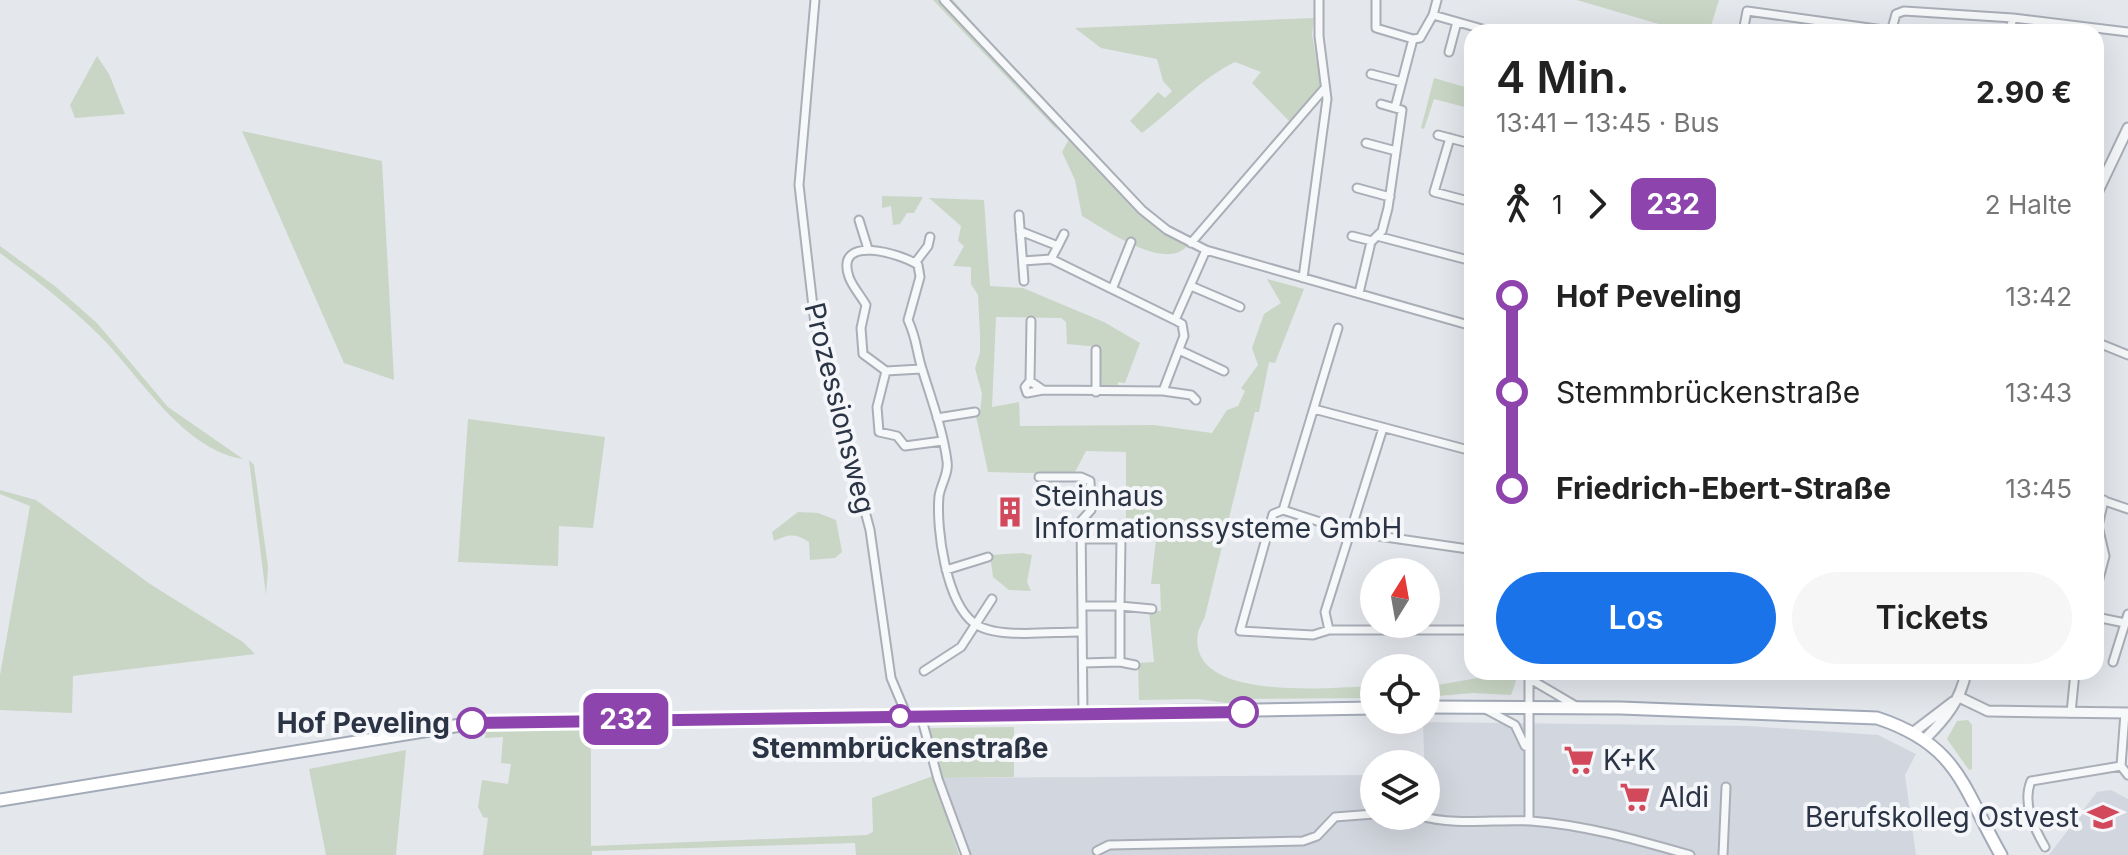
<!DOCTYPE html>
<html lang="de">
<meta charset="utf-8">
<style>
:root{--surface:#fff;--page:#f6f6f6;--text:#222;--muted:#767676;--accent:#1a73e8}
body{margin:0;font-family:Inter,sans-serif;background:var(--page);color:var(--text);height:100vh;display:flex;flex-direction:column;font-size:30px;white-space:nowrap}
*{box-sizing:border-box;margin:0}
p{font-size:26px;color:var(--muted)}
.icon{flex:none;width:44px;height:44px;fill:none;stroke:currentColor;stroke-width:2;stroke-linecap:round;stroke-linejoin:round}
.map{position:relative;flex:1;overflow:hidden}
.drawer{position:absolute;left:1464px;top:24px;width:640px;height:656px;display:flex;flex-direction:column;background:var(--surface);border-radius:24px;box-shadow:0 8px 32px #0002}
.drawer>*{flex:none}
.badge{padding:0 16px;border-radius:12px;font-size:28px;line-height:52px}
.needle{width:52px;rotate:11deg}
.controls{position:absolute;left:1360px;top:558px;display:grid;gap:16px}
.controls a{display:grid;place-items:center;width:80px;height:80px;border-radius:50%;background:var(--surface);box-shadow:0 8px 32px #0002;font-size:40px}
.map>.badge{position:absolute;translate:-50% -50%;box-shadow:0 0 0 4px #fff}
.legs{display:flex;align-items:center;gap:12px;height:88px;padding:0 32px;font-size:26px}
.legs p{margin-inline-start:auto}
.overview{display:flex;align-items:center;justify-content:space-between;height:136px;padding:0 32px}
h1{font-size:44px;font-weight:600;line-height:60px}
.cta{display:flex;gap:16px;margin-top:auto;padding:16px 32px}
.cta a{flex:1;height:92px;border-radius:48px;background:var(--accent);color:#fff;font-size:32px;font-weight:600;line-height:92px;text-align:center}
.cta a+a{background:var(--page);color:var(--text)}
ul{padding:0 32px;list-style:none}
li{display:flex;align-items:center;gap:28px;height:96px;font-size:30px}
li i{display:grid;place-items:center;width:12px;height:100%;margin:0 10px;background:currentColor}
li i::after{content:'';width:20px;height:20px;margin:-10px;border:6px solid;border-radius:50%;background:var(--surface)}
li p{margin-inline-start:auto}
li:first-child i{background:linear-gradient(#0000 50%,currentColor 0)}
li:last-child i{background:linear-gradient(currentColor 50%,#0000 0)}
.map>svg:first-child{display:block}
</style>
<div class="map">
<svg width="2128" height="855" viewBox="0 0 2128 855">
<rect width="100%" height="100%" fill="#e4e7ec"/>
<path fill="#d2d6de" d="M1423 722 1749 726 1878 735 1916 754 1905 775 1916 855H970L942 778 1369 775 1374 778V816H1426Z
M2111 790 2128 799V855H2049L2097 792Z"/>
<path fill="#c9d6c5" d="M933 0H953L1022 78 1060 133Z
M1577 0H1719L1709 32H1668L1669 27Z
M1314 18 1312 34 1321 86 1289 121 1252 83 1261 72 1235 62C1200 79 1173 110 1142 133L1130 121 1158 92 1165 98 1172 91 1163 81 1157 59 1101 48 1075 28Z
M97 56 109 74 125 114 75 118 70 105Z
M1434 78 1472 89V109L1434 99 1424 129 1421 128Z
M242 131 382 161 394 380 344 363Z
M1069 139 1139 213 1188 245C1166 273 1105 229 1082 216L1075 180 1062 152Z
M882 196 923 197 914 213H907L900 224 893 225 891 206 882 208Z
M929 198 984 200 990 286 1023 288 1104 322 1140 343 1125 383 1118 382V388H1102L1099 347 1067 344 1066 322 1061 318 996 317 992 407 1019 402 1020 426 1154 425 1212 433 1227 410 1238 406 1245 391 1241 388 1258 365 1252 348 1264 314 1281 303 1267 279 1304 289 1275 363 1269 362 1259 412H1255L1205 616C1203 622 1199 628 1198 633 1186 704 1335 687 1374 686V698L1238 699 1233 704 1198 699 1139 700 1138 663 1154 662 1149 611H1161L1160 584H1151L1157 530H1126V452L1086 451 1074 474 988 472 976 416 980 413 982 394 975 368 980 353V335L978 295 971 284V267L953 266 964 246 958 241 961 226Z
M0 246 56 287 97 323 168 407 243 459C182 449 141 377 100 336 69 305 35 279 0 253Z
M468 419 605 437 593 528 559 526 558 566 458 562Z
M249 460 254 465 268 567 266 595Z
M0 490 36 500 150 584 243 642 255 654 73 676 72 713 0 710V675L30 506 0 494Z
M798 512 818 513 836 520 842 552 835 558 810 560 809 542C795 533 789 534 774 541L772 532Z
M1023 553 1032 555 1027 582 1031 591 1009 590 993 577 990 555Z
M1512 672 1516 681 1511 695 1473 693 1426 697V687Z
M1968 720 1972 725V769L1969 770 1947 739 1957 721Z
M591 727V846L867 835 873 832 872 798 933 776 959 855H856L855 843 592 851V855H483L488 818 483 817 478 807 482 780 508 784 511 764 501 763 503 737 485 738 486 731Z
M1014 727V777L942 778 928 728Z
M406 750 396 855H326L309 769Z"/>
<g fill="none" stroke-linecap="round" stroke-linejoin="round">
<g stroke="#a9aeb7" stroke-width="11">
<path id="minor" d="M815 0 799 185 815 324 870 530 891 678 907 716
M944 0 1142 210 1167 230 1206 250 1472 326
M1376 0V28L1413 39
M1433 15 1437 0
M1743 32 1747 11 1891 31
M1891 32 1896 14 1904 11 2013 18 2128 32
M2009 32 2013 18
M1413 39 1420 38 1433 15 1493 32
M1449 52 1457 22
M1371 74 1402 82
M1395 108 1413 39
M1438 135 1472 144
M1450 138 1434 192 1472 202
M1366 143 1396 151
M1357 188 1390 197
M1019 215 1024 281
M859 220 868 249
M1020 231 1058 246 1051 259
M1352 236 1372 241
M1377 236 1472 261
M1191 243 1324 89
M1058 246 1064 234
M1023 261 1051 259 1175 320
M915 263 928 246 930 237
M1303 278 1327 99 1319 36V0
M1191 286 1240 307
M1113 287 1131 242
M1359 293 1371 242 1382 231 1388 208 1402 110 1381 104
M1338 328 1283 510 1273 514 1240 631 1313 635 1329 630H1472
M2096 342 2128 355
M1179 350 1224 371
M886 371 921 369
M1030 381 1031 321
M1043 390 1027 393 1025 387 1030 381 1043 390 1163 391 1184 336 1182 324 1175 320 1206 250
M1163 391 1191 395 1196 400
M1096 392V350
M1314 409 1472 451
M937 418 975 412
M942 441 905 446 897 436 879 432 877 407 886 371 863 354 861 328 866 305C861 296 852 286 849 277 834 233 902 254 918 265L920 277 908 320C918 342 916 352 923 372 932 401 943 431 947 461 949 473 941 484 939 496 936 529 946 602 974 623 995 640 1055 631 1082 632
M1039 477H1081L1090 481 1091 510 1081 521 1083 714
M2096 498 2128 509
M1283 510 1351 532 1468 549
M1082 539H1121L1120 606 1152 609
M1472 539 1468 549 1472 557
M946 570 988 557
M2096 590 2105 556 2098 526 2104 500
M1082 606H1120V662L1083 663
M2096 617 2125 623
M1329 630 1325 612 1383 428
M1120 662 1135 665
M2113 662 2128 614
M924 671 961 647 992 599
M1530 679 1576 706
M1487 710 1515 725 1525 746
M2071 713 2075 672
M2125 713 2121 766 2128 775
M921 716 938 779 966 855
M1420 816C1456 826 1494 819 1531 821 1585 825 1637 840 1690 855
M1529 821V672
M2045 847C2034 828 2022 803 2031 781L2121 766
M1097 851 1109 845 1303 841 1317 836 1335 817 1374 814
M1723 855 1726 787"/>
</g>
<g stroke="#a9aeb7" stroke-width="13">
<path id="tertiary" d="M2096 195 2128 128
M1959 697 1988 711 2128 713
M1915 731 1953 702
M1926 738C1945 719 1961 700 1966 672"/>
</g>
<g stroke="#a3abb8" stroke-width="15">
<path id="primary" d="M1426 707 1621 708 1877 718C1959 745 1962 787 2001 855
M0 800 473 723 1374 708"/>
</g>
<use href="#minor" stroke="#f7f8fa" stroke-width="7"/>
<use href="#tertiary" stroke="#f7f8fa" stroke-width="9"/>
<use href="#primary" stroke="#fff" stroke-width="11"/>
</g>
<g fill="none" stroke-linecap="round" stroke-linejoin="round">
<g stroke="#fff" stroke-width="18">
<path id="line-1" d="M472 723 1243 712"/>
</g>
<use href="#line-1" stroke="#8e44ad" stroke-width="12"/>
</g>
<defs>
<g id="building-bare" transform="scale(2.4)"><path d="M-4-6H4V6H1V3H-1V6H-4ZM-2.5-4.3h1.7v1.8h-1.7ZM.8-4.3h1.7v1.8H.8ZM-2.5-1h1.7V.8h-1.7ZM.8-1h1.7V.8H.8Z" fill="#d1495b" stroke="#f4f6f9" stroke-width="2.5" paint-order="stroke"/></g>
<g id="supermarket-bare" transform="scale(2.4)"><path d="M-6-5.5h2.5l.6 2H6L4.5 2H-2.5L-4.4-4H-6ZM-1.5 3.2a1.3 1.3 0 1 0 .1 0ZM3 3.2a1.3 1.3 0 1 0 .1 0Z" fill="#d1495b" stroke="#f4f6f9" stroke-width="2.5" paint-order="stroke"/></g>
<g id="school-bare" transform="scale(2.4)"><path d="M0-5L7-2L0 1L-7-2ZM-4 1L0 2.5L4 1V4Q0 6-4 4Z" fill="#d1495b" stroke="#f4f6f9" stroke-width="2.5" paint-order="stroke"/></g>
</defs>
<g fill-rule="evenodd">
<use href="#building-bare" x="1010" y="512"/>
<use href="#supermarket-bare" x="1579" y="760"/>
<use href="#supermarket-bare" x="1635" y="797"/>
<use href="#school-bare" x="2103" y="817"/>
</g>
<g fill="#fff" stroke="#8e44ad" stroke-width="4">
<circle cx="1243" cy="712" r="14"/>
<circle cx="900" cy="716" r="10"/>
<circle cx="472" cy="723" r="14"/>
</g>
<g text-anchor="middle" stroke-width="8" stroke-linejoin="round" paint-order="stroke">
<g font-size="28" fill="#2b3445" stroke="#f4f6f9">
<text transform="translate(840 408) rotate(76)" y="10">Prozessionsweg</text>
</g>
<g font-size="28" fill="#2b3445" stroke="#f4f6f9" text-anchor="start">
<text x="1034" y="506">Steinhaus<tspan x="1034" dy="32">Informationssysteme GmbH</tspan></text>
<text x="1603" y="770">K+K</text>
<text x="1659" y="807">Aldi</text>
<text x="2079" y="827" text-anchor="end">Berufskolleg Ostvest</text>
</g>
<g font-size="28" font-weight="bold" fill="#2b3445" stroke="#f4f6f9" text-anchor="end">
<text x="450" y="733">Hof Peveling</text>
<text x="900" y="758" text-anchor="middle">Stemmbrückenstraße</text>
</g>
</g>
</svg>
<div class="controls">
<a><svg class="needle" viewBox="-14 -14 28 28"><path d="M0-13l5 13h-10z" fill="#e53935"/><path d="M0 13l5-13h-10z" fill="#767676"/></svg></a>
<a><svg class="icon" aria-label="locate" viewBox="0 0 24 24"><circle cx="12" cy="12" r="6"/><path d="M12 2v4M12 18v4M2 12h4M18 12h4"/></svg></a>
<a><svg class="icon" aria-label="layers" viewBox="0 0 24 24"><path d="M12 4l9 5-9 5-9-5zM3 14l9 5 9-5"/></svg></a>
</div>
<b class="badge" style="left:626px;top:719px;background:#8e44ad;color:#fff">232</b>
<section class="drawer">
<div class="overview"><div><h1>4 Min.</h1><p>13:41 – 13:45 · Bus</p></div><b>2.90 €</b></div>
<div class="legs"><svg class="icon" aria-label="walk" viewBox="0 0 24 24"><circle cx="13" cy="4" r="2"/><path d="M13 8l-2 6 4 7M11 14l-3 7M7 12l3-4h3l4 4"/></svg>1<svg class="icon" aria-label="forward" viewBox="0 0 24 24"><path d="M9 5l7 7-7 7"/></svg><b class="badge" style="background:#8e44ad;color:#fff">232</b><p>2 Halte</p></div>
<ul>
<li><i style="color:#8e44ad"></i><b>Hof Peveling</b><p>13:42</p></li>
<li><i style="color:#8e44ad"></i><span>Stemmbrückenstraße</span><p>13:43</p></li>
<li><i style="color:#8e44ad"></i><b>Friedrich-Ebert-Straße</b><p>13:45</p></li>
</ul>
<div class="cta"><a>Los</a><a>Tickets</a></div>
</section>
</div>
